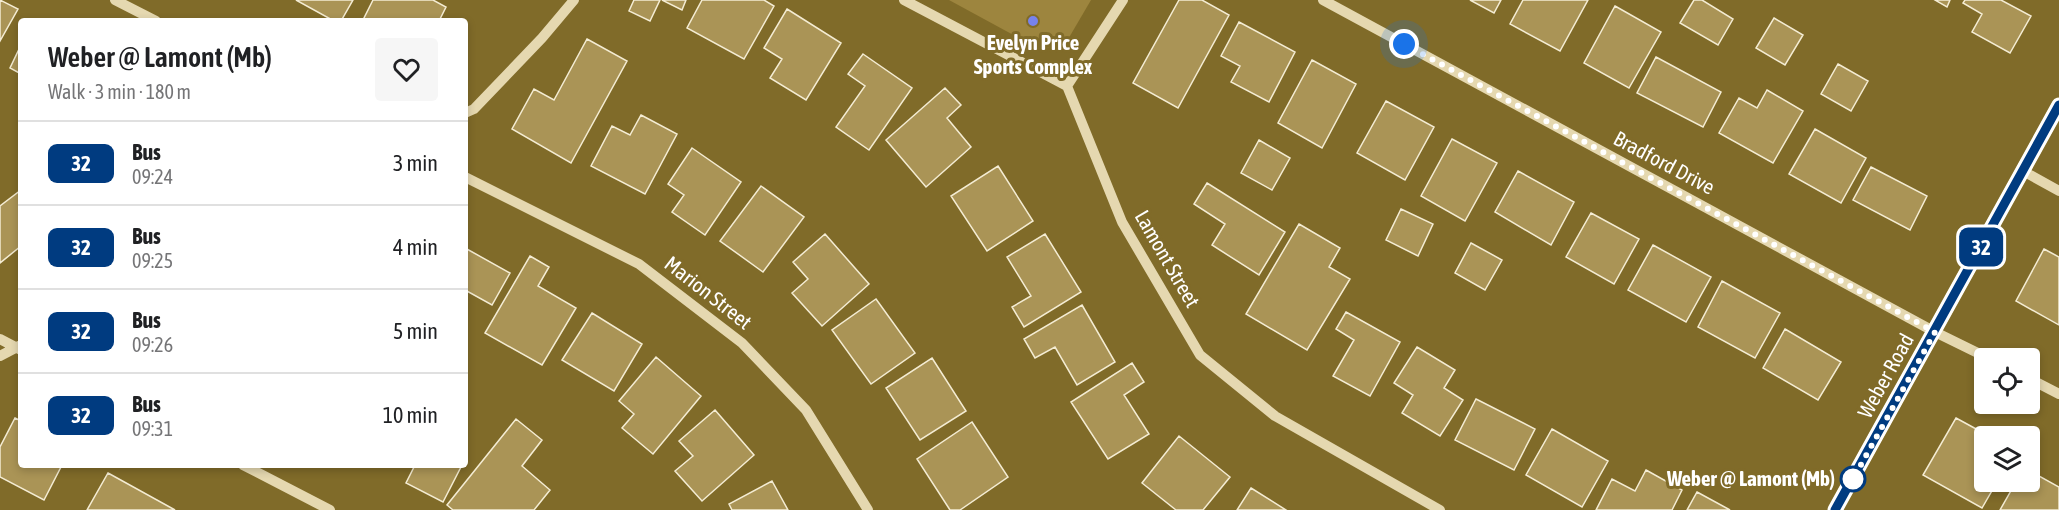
<!DOCTYPE html>
<meta charset="utf-8">
<style>
:root{--surface:#fff;--page:#f6f6f6;--text:#202124;--muted:#757577;--line:#e0e0e0}
body{margin:0;font-family:"Asap Condensed",sans-serif;background:var(--page);color:var(--text);height:100vh;display:flex;flex-direction:column;font-size:22px;white-space:nowrap}
*{box-sizing:border-box;margin:0}
p{font-size:20px;color:var(--muted)}
.icon{flex:none;width:33px;height:33px;fill:none;stroke:currentColor;stroke-width:2;stroke-linecap:round;stroke-linejoin:round}
.map{position:relative;flex:1;overflow:hidden}
.drawer{position:absolute;left:18px;top:18px;width:450px;height:450px;display:flex;flex-direction:column;background:var(--surface);border-radius:6px;box-shadow:0 3px 9px #0003}
.drawer>*{flex:none}
.badge{padding:0 12px;border-radius:9px;font-size:21px;line-height:39px}
.fabs{position:absolute;left:1974px;top:348px;display:grid;gap:12px}
.fabs a{display:grid;place-items:center;width:66px;height:66px;border-radius:6px;background:var(--surface);box-shadow:0 3px 9px #0003;font-size:30px}
.you{position:absolute;width:30px;height:30px;margin:-15px;border:4px solid #fff;border-radius:50%;background:#1a73e8;box-shadow:0 0 0 9px #1a73e833}
.map>.badge{position:absolute;translate:-50% -50%;box-shadow:0 0 0 3px #fff}
.round{display:grid;place-items:center;flex:none;width:63px;height:63px;border-radius:6px;background:var(--page)}
.overview{display:flex;align-items:center;justify-content:space-between;height:102px;padding:0 30px}
h1{font-size:28px;font-weight:600;line-height:45px}
ul{padding:0;list-style:none}
li{display:flex;align-items:center;gap:18px;height:84px;padding:0 30px;border-top:2px solid var(--line)}
li div{flex:1}
li b{display:block;font-size:22px}
li em{font-style:normal}
li .badge{min-width:66px;font-weight:700;text-align:center}
.map>svg:first-child{display:block}
</style>
<div class="map">
<svg width="2059" height="510" viewBox="0 0 2059 510">
<rect width="100%" height="100%" fill="#806b29"/>
<path fill="#9d853e" d="M949 0H1091L1067 41 1041 50Z"/>
<path fill="#aa9456" stroke="#f4ecd3" stroke-width="1.5" d="M0 0 18 9 0 41Z
M296 0H353L341 21H334Z
M373 0H433L446 7 439 21H370L364 18Z
M634 0H660L650 21 629 11Z
M662 0H686L682 10Z
M702 0H764L774 6 744 59 687 28Z
M1179 0H1202L1229 15 1178 108 1133 83Z
M1470 0H1501L1494 13Z
M1523 0H1588L1560 51 1510 24Z
M1694 0H1702L1733 19 1718 45 1680 23Z
M1935 0H1950L1947 7Z
M1965 0H2001L2031 16 2010 53 1972 32 1982 14 1963 3Z
M1615 6 1661 32 1629 88 1584 63Z
M787 9 841 43 806 100 770 78 782 59 764 48Z
M1774 18 1803 35 1785 65 1756 48Z
M1239 22 1295 52 1269 102 1231 82 1240 66 1221 56Z
M587 39 627 61 571 163 512 129 534 89 554 100Z
M21 45V74L10 68Z
M863 54 912 88 869 150 836 127 865 86 848 74Z
M1656 57 1721 92 1703 127 1637 93Z
M1312 60 1356 84 1322 148 1278 123Z
M1838 64 1868 81 1851 111 1821 94Z
M945 88 961 105 947 118 971 147 926 187 886 140Z
M1767 90 1803 111 1773 163 1719 133 1739 98 1757 108Z
M1386 101 1434 127 1405 180 1357 153Z
M641 115 677 134 645 194 591 166 612 126 630 135Z
M1815 129 1866 158 1841 203 1789 174Z
M1452 139 1497 163 1465 221 1421 196Z
M1259 140 1290 158 1272 190 1241 173Z
M692 148 741 182 705 235 672 212 684 195 668 184Z
M998 166 1033 221 987 251 951 196Z
M1871 167 1927 196 1910 230 1853 200Z
M1518 171 1574 202 1551 245 1495 212Z
M1207 183 1285 232 1259 275 1212 245 1225 224 1194 204Z
M761 186 804 217 763 272 720 241Z
M21 190V246L0 263V206Z
M1401 209 1433 224 1418 256 1386 240Z
M1591 213 1639 239 1614 284 1566 257Z
M1299 224 1340 248 1329 267 1350 279 1307 350 1246 314Z
M825 234 869 284 822 326 792 293 808 279 793 262Z
M1045 234 1081 292 1024 327 1012 307 1031 296 1007 257Z
M1471 243 1502 260 1485 290 1455 273Z
M1653 245 1711 277 1686 322 1628 290Z
M465 248 510 273 492 305 465 290Z
M2044 249 2059 257V325L2016 301Z
M530 256 549 267 538 286 576 308 542 365 485 333Z
M1722 281 1780 313 1755 358 1698 327Z
M876 299 915 353 871 384 832 330Z
M1082 305 1115 362 1077 385 1055 347 1035 358 1024 339Z
M1346 312 1400 342 1370 396 1333 376 1354 340 1336 329Z
M592 313 642 344 614 391 562 360Z
M1785 329 1841 362 1818 400 1763 368Z
M1417 347 1455 370 1444 388 1463 400 1440 436 1402 413 1413 395 1394 383Z
M656 357 701 396 653 454 622 428 634 414 619 401Z
M932 358 966 411 920 440 886 388Z
M1132 363 1144 382 1124 395 1149 434 1108 459 1071 402Z
M1476 399 1535 429 1514 470 1455 440Z
M715 410 754 455 702 501 675 471 693 456 679 441Z
M15 418 21 421V465H62L44 500 0 477V447Z
M1956 418 1989 436H1984V482H1997L1982 508 1923 475Z
M516 419 542 440 522 466 550 490 534 510H453L447 505Z
M972 422 1008 477 960 510H950L917 459Z
M1552 429 1608 461 1582 507 1526 475Z
M1179 436 1230 477 1203 510H1176L1142 483Z
M411 465H462L443 502 406 483 414 467Z
M1646 470 1682 490 1672 510H1596L1612 479 1635 491Z
M2030 471 2059 487V510H2000L2016 482H2030Z
M108 473 175 510H87Z
M772 481 788 510H732L729 504Z
M1251 488 1286 510H1237Z
M1697 492 1730 510H1687Z"/>
<g fill="none" stroke-linecap="round" stroke-linejoin="round">
<path stroke="#e5d8b0" stroke-width="10" d="M115 0 156 21
M904 0 1067 86 1122 222 1200 355 1275 416 1440 510
M1323 0 1935 332 1988 358
M1067 86 1123 0
M465 113 474 109 542 38 574 0
M2023 171 2059 191
M465 177 639 264 742 343 806 410 868 510
M0 339 21 350
M0 356 21 345
M2030 379 2059 394
M243 465 330 510"/>
<path stroke="#fdfbf0" stroke-width="15" d="M1835 510 2059 105"/>
</g>
<g fill="none" stroke-linecap="round" stroke-linejoin="round">
<g stroke="#fff" stroke-width="14">
<path id="line" d="M1835 510 2059 105"/>
</g>
<use href="#line" stroke="#003b80" stroke-width="9"/>
<path stroke="#fff" stroke-width="6" stroke-dasharray="0 10.8" d="M1404 44 1935 332 1853 479"/>
</g>
<circle fill="#7782ec" stroke="#806b29" stroke-width="2" cx="1033" cy="21" r="6"/>
<circle fill="#fff" stroke="#003b80" stroke-width="3" cx="1853" cy="479" r="12"/>
<g text-anchor="middle" stroke-width="6" stroke-linejoin="round" paint-order="stroke">
<g font-size="21" font-weight="bold" fill="#fff" stroke="#806b29">
<text x="1033" y="50">Evelyn Price<tspan x="1033" dy="24">Sports Complex</tspan></text>
</g>
<g font-size="21" fill="#fff" stroke="#806b29">
<text transform="translate(1664 163) rotate(28)" y="7">Bradford Drive</text>
<text transform="translate(1167 259) rotate(60)" y="7">Lamont Street</text>
<text transform="translate(708 293) rotate(38)" y="7">Marion Street</text>
<text transform="translate(1886 376) rotate(-61)" y="7">Weber Road</text>
</g>
<g font-size="21" font-weight="bold" fill="#fff" stroke="#806b29" text-anchor="end">
<text x="1835" y="486">Weber @ Lamont (Mb)</text>
</g>
</g>
</svg>
<div class="fabs">
<a><svg class="icon" aria-label="locate" viewBox="0 0 24 24"><circle cx="12" cy="12" r="6"/><path d="M12 2v4M12 18v4M2 12h4M18 12h4"/></svg></a>
<a><svg class="icon" aria-label="layers" viewBox="0 0 24 24"><path d="M12 4l9 5-9 5-9-5zM3 14l9 5 9-5"/></svg></a>
</div>
<div class="you" style="left:1404px;top:44px"></div>
<b class="badge" style="left:1981px;top:247px;background:#003b80;color:#fff">32</b>
<section class="drawer">
<div class="overview"><div><h1>Weber @ Lamont (Mb)</h1><p>Walk · 3 min · 180 m</p></div><a class="round"><svg class="icon" aria-label="heart" viewBox="0 0 24 24"><path d="M12 20l-8-8c-3-5 5-10 8-4 3-6 11-1 8 4z"/></svg></a></div>
<ul>
<li><span class="badge" style="background:#003b80;color:#fff">32</span><div><b>Bus</b><p>09:24</p></div><em>3 min</em></li>
<li><span class="badge" style="background:#003b80;color:#fff">32</span><div><b>Bus</b><p>09:25</p></div><em>4 min</em></li>
<li><span class="badge" style="background:#003b80;color:#fff">32</span><div><b>Bus</b><p>09:26</p></div><em>5 min</em></li>
<li><span class="badge" style="background:#003b80;color:#fff">32</span><div><b>Bus</b><p>09:31</p></div><em>10 min</em></li>
</ul>
</section>
</div>
